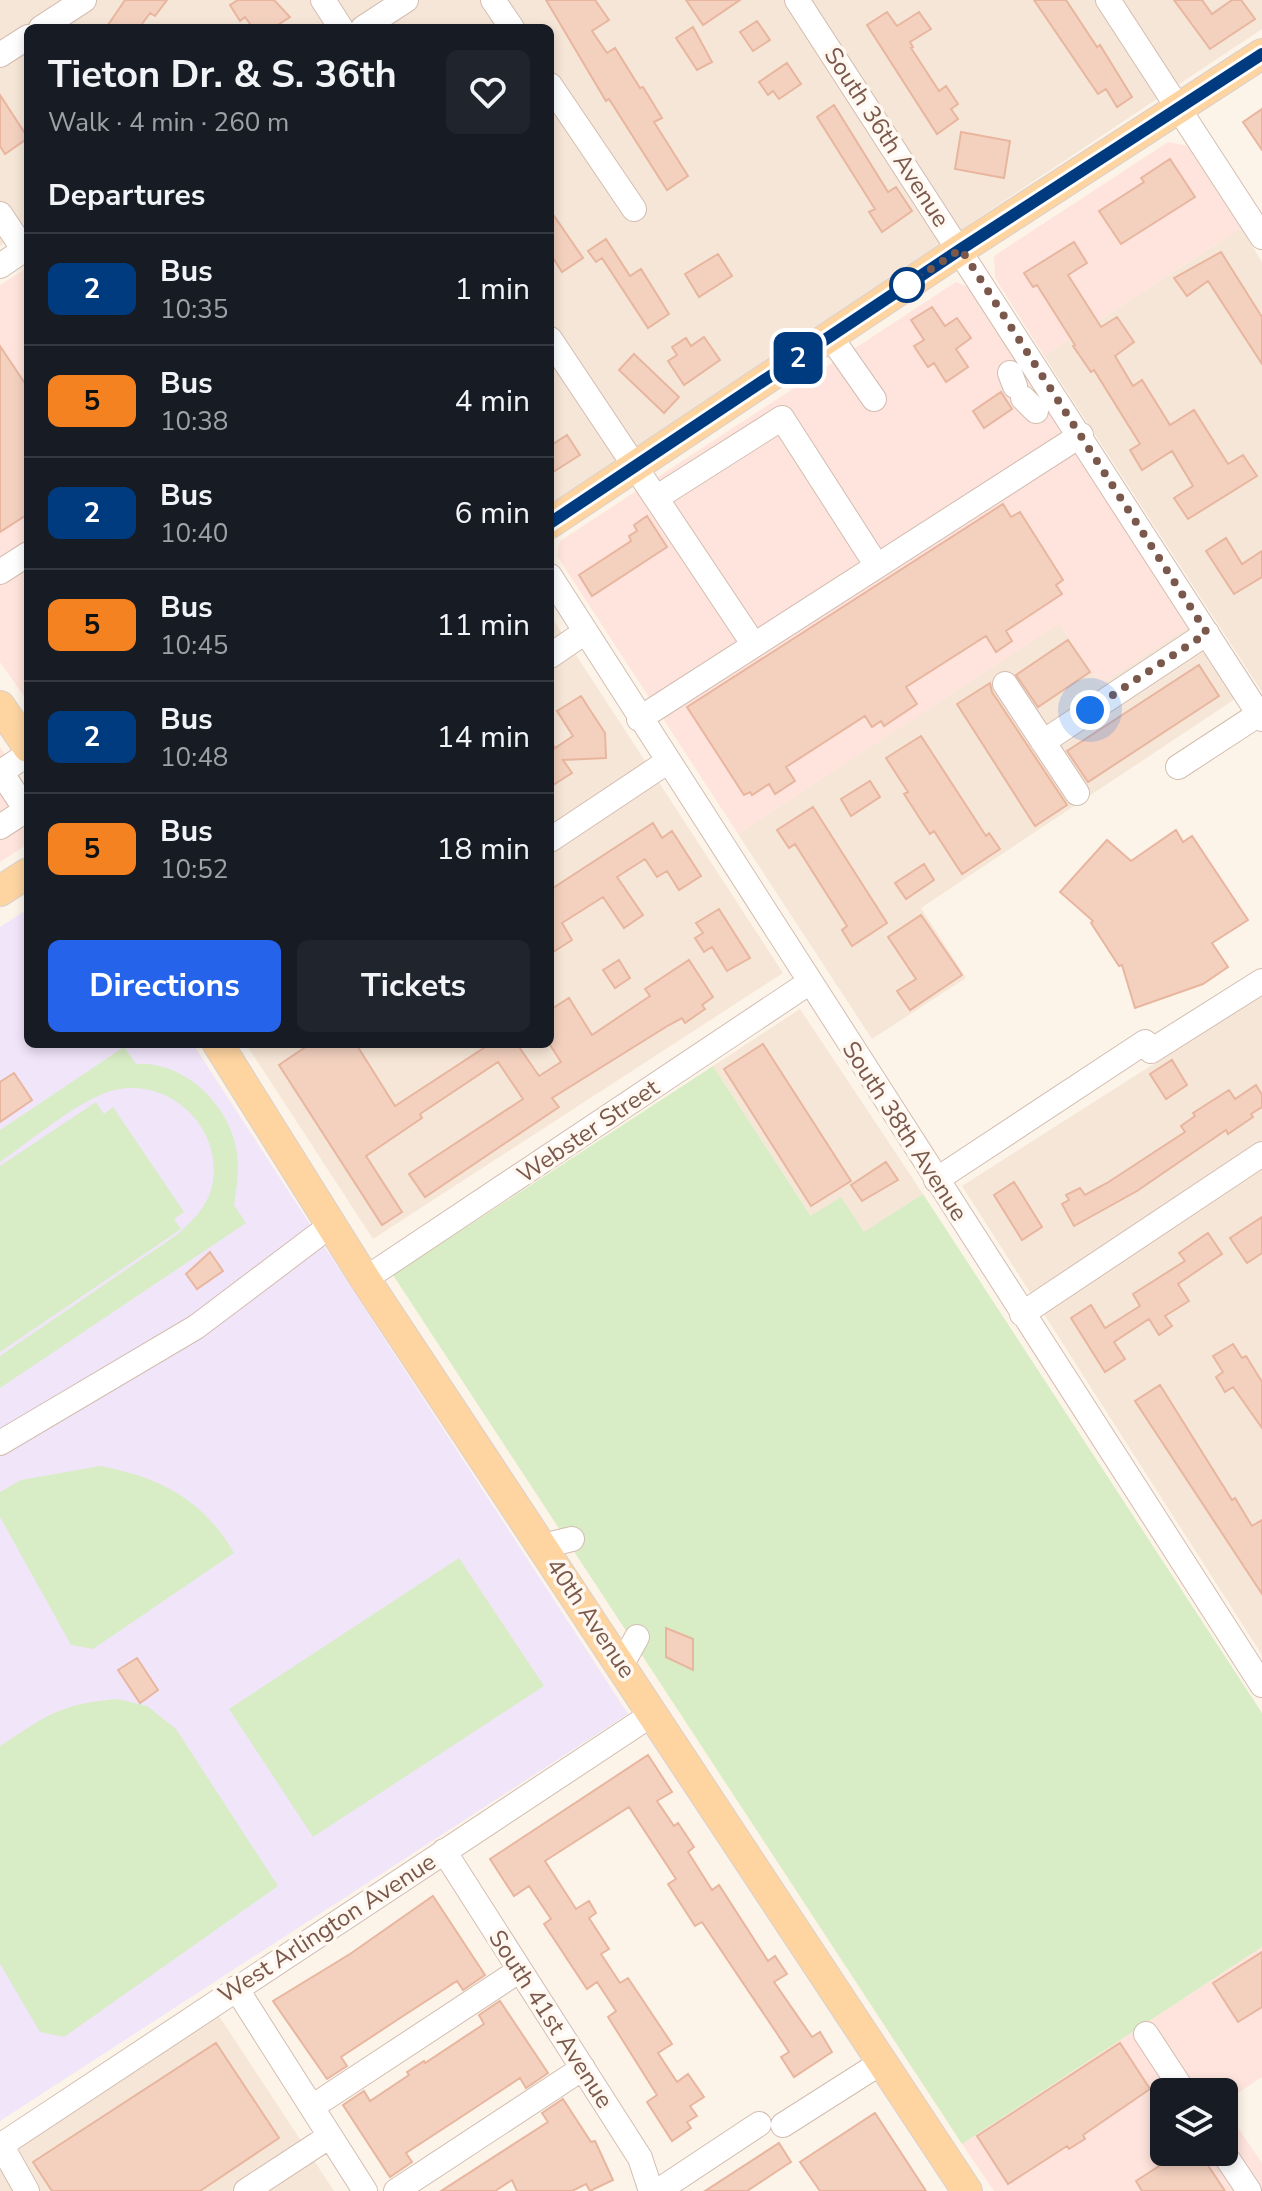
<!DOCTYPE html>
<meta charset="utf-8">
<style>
:root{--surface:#171b24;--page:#20242c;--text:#f1f3f6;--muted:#9ea1a6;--line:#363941;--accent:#2563eb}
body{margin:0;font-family:"Nunito Sans",sans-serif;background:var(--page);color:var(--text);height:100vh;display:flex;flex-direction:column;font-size:30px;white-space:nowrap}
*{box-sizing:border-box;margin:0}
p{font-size:26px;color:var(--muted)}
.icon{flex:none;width:44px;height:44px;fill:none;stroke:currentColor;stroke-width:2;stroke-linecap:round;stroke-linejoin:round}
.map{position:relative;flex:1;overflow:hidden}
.details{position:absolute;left:24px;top:24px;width:530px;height:1024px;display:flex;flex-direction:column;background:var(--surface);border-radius:12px;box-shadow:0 4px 12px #0003}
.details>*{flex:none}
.badge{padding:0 16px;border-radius:12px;font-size:28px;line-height:52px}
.fabs{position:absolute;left:1150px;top:2078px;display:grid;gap:16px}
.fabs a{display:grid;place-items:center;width:88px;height:88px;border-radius:12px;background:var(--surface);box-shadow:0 4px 12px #0003;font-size:40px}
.you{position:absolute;width:40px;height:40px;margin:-20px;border:6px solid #fff;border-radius:50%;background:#1a73e8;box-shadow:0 0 0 12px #1a73e833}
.map>.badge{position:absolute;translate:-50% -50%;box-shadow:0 0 0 4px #fff}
h2{padding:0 24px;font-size:30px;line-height:72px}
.round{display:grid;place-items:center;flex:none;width:84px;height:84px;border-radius:12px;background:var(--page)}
.overview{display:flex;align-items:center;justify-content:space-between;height:136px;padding:0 24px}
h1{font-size:38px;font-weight:700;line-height:60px}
.action{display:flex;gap:16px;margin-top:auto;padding:16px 24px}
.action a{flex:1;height:92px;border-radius:12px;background:var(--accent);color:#fff;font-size:32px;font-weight:700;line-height:92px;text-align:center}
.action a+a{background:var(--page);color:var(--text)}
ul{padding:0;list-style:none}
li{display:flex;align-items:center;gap:24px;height:112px;padding:0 24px;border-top:2px solid var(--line)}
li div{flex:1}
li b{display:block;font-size:30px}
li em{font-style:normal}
li .badge{min-width:88px;font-weight:700;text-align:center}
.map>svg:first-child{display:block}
</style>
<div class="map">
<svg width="1262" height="2191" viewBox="0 0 1262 2191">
<rect width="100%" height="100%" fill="#fdf4e9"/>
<path fill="#f6e6d7" d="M0 0H1262V29L550 504V28H28V227L0 246Z
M1241 228 1262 262V692L1044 356Z
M550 615 783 973 373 1239 246 1044H550Z
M1059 623 1189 626 1235 699 921 908 966 978 872 1039 738 834Z
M1262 995V1655L962 1186Z
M800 1009 923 1194 864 1233 812 1217 713 1066Z
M219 2016 334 2191H0V2160Z"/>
<path fill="#fee4dd" d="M1168 142 1188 146 1241 228 1044 356 995 278 994 256Z
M28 267V702L0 662V285Z
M956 282 968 287 1189 626 1100 685 1059 624 738 834 557 556 560 541Z
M0 747 28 790V844L0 862Z
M1262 1947V2077L1224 2102V2092H1164V2152H1224V2107L1262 2163V2191H994L962 2144Z"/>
<path fill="#f1e5fa" d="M28 909V1044H193L628 1714 0 2121V927Z"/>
<path fill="#d8edc6" d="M124 1047 136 1064C188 1061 236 1111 238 1162 239 1175 236 1191 234 1205L246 1223 0 1388V1356L178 1234C192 1221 205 1209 211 1190 227 1132 172 1077 115 1090 82 1097 29 1142 0 1162V1130Z
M713 1066 811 1216 841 1197 864 1232 923 1194 1262 1713V1947L962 2144 393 1275Z
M96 1102 104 1114 113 1107 184 1212 174 1219 181 1229 0 1352V1166Z
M100 1466C159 1477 203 1499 234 1553L93 1649 71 1645 0 1517V1492L21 1480Z
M459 1558 544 1686 313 1837 229 1709Z
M118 1699 147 1706 176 1729 278 1886 64 2037 40 2032 0 1964V1746C48 1715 59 1704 118 1699Z"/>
<path fill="#f4d1bf" stroke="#e8b69f" stroke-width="2" d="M125 0H167L155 16 150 13 139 28H106Z
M238 0H274L290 17 273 28H253L245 17 240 21 230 5Z
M546 0H595L609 20 592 31 607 53 615 48 640 88 643 87 662 118 654 122 688 176 667 190 609 99 606 101Z
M686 0H740L703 25Z
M1034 0H1066L1097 47 1100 45 1132 97 1117 107 1106 89 1098 94Z
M1174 0H1202L1212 14 1232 0H1241L1255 19 1210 49Z
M887 12 897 26 919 12 931 29 910 42 913 47 911 48 939 91 946 86 958 104 951 109 958 119 937 134 867 25Z
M757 21 770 40 753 51 740 32Z
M693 27 712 62 697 70 676 38Z
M787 63 801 84 779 99 773 91 768 95 759 82Z
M0 95 28 138 5 154 0 146Z
M834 105 888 192 896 187 912 211 882 232 869 212 875 209 817 117Z
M1262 109V150L1243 122Z
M961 132 1010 141 1004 178 955 169Z
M1170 159 1195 197 1121 244 1099 211 1144 182 1141 178Z
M550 210 583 258 562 272 550 253Z
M606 239 630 276 641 269 669 314 648 328 602 258 596 262 588 251Z
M1074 242 1087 263 1068 275 1101 327 1117 317 1134 342 1115 356 1133 386 1142 380 1170 425 1194 410 1228 464 1243 455 1257 476 1188 519 1174 498 1193 486 1172 451 1142 470 1130 450 1140 444 1094 370 1091 372 1073 346 1075 345 1037 285 1033 287 1024 273Z
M1221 252 1262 317V364L1208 281 1187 296 1174 278Z
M718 254 732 276 699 297 685 274Z
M932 307 945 326 957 318 971 338 956 349 968 367 946 382 934 363 928 367 914 346 924 340 911 320Z
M704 337 720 360 684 385 668 361 677 355 672 347 686 338 691 346Z
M0 346 28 388V514L0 532Z
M634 354 679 397 664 413 619 370Z
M1001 392 1012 409 984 428 973 411Z
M567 435 580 455 550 474V446Z
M1003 504 1011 517 1020 512 1063 580 1056 585 1062 594 1006 631 1012 641 996 652 986 636 906 687 917 704 884 726 881 721 872 727 865 716 786 767 795 781 775 794 769 784 752 795 750 792 744 795 687 707Z
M647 516 667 547 592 596 579 575 631 541 629 536 637 531 634 525Z
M1226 538 1242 564 1262 551V577L1234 594 1206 551Z
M1068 640 1090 672 1038 707 1016 675Z
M1199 665 1219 696 1088 782 1067 751Z
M990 683 992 692 1067 805 1035 826 957 704Z
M581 696 605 733 606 758 563 760 572 773 550 787V740L555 748 573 736 557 711Z
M921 736 986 836 989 833 1000 849 962 874 934 831 930 834 904 794 908 792 886 758Z
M870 781 880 797 851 816 841 799Z
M813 807 887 923 852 946 842 930 847 926 795 844 789 848 777 830Z
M653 823 662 838 672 831 701 876 679 890 667 871 657 877 645 859 617 877 643 915 624 928 603 897 562 923 572 940 550 954V890Z
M1176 830 1183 842 1192 836 1248 920 1212 943 1228 967 1203 984 1135 1008 1122 965 1119 966 1091 923 1093 921 1060 892 1107 840 1131 861Z
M924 864 934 880 906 899 895 883Z
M719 909 750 958 727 971 712 947 704 952 695 938 703 933 696 923Z
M921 915 962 975 910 1010 897 991 916 979 888 937Z
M619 960 630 978 615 988 603 970Z
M689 960 713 997 702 1005 705 1009 685 1023 682 1018 669 1025 552 1098 559 1107 425 1197 409 1174 523 1099 498 1062 420 1114 422 1118 366 1156 402 1212 382 1225 279 1065 310 1044H356L395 1106 490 1044H517L539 1076 561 1062 550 1045V1010L569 998 592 1035 650 996 645 989Z
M763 1044 851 1181 811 1206 724 1069Z
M1172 1060 1187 1085 1166 1099 1150 1074Z
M14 1073 32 1100 0 1122V1082Z
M1256 1085 1262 1095V1107L1251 1114 1253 1117 1228 1134 1226 1130 1137 1191 1074 1226 1062 1204 1069 1200 1066 1195 1080 1188 1085 1195 1107 1183 1185 1132 1181 1126 1195 1116 1193 1113 1229 1090 1235 1099Z
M886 1162 898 1180 862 1201 851 1185Z
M1014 1182 1042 1227 1022 1240 994 1195Z
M1262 1217V1253L1247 1263 1230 1238Z
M1208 1233 1222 1254 1178 1284 1189 1301 1165 1316 1172 1326 1159 1335 1149 1319 1114 1342 1125 1359 1105 1372 1071 1318 1091 1305 1105 1328 1140 1306 1133 1294 1185 1261 1179 1253Z
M210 1252 223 1271 197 1289 186 1274Z
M1233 1344 1242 1358 1246 1356 1262 1382V1428L1233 1387 1225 1392 1216 1377 1223 1372 1213 1356Z
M1160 1385 1232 1500 1235 1498 1252 1526 1262 1520V1594L1135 1401Z
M666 1628 693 1639V1670L666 1657Z
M137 1658 158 1690 140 1703 118 1670Z
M648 1755 672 1792 657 1801 674 1826 678 1823 694 1847 688 1852 712 1890 719 1885 768 1961 775 1956 787 1974 774 1982 812 2037 820 2032 832 2052 794 2077 781 2057 789 2052 776 2032 702 1922 695 1926 668 1884 676 1879 629 1807 545 1861 576 1909 589 1901 596 1913 589 1918 609 1949 601 1954 620 1983 628 1978 672 2044 658 2053 677 2082 688 2074 704 2097 690 2106 697 2116 687 2122 691 2128 672 2141 647 2102 657 2095 608 2017 616 2011 597 1982 587 1989 544 1924 551 1919 529 1886 514 1896 490 1859Z
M433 1896 485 1975 463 1990 457 1981 397 2020 341 2057 347 2066 327 2079 273 2001 350 1954Z
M1262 1952V2007L1238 2022 1213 1983Z
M500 2001 548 2073 526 2088 520 2078 458 2119 406 2153 412 2162 390 2177 343 2105 364 2091 370 2101 409 2075 407 2072 424 2061 425 2063 484 2024 479 2015Z
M216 2043 279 2138 200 2191H52L33 2162Z
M1120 2043 1150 2089 1083 2135 1085 2139 1069 2149 1067 2146 1008 2184 977 2136Z
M563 2099 591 2142 595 2141 613 2180 590 2191 586 2184 572 2191H517L512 2180 495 2191H441L548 2122 542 2113Z
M875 2113 926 2191H820L800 2162Z
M779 2143 791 2162 747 2191H705Z
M1181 2152H1199L1225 2191H1142L1136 2181Z"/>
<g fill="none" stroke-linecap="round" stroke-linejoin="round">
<g stroke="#d3bdb0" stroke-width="26">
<path id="minor" d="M323 0 341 28
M493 0 512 28
M797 0 1262 719
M1108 0 1262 237
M41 28 84 0
M363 28 406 0
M0 55 28 37
M550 85 634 209
M0 214 24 250
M0 266 28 247
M830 336 874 399
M550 339 754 645
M1010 373 1015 386
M1023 398 1036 411
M656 498 782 418 877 566
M0 572 28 554
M550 576 1262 1685
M550 656 585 632
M1005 684 1077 793
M639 719 1081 435
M1043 742 1207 633
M1178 767 1259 714
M0 827 26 810 1 772 28 754
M550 840 667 762
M936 1180 1145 1042 1151 1051 1262 981
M365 1279 810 982
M1022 1314 1262 1154
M0 1443 196 1327 331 1225
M543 1546 572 1539
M622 1664 637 1637
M444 1851 640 2158 651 2191
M236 1988 365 2191
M1146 2034 1184 2092
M312 2107 520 1970
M783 2125 882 2062
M0 2143 27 2191
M0 2146 654 1713
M1223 2152 1249 2191
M246 2191 330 2136
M396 2191 583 2068
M658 2191 759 2124"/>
</g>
<g stroke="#dad0cd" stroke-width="32">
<path id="major" d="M550 523 961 249 1262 54
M0 706 28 747
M0 891 28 873
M218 1044 365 1279 967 2191"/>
</g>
<use href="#minor" stroke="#fff" stroke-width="24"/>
<use href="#major" stroke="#fed4a0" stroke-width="30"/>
</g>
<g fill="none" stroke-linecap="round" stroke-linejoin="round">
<g stroke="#fff" stroke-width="18">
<path id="line" d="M550 523 961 249 1262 54"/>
</g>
<use href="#line" stroke="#003b80" stroke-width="12"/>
<path stroke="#7a584b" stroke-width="8" stroke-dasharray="0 14.4" d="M907 285 961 249 1207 633 1090 710"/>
</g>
<circle fill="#fff" stroke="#003b80" stroke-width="4" cx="907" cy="285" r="16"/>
<g text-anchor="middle" stroke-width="7" stroke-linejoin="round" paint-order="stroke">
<g font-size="24" fill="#7a584b" stroke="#fff8f1">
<text transform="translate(887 137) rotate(57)" y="8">South 36th Avenue</text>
<text transform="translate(588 1131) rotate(-34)" y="8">Webster Street</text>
<text transform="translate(905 1131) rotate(57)" y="8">South 38th Avenue</text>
<text transform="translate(591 1618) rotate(56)" y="8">40th Avenue</text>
<text transform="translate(327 1928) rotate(-33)" y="8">West Arlington Avenue</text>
<text transform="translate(551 2019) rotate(57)" y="8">South 41st Avenue</text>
</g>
</g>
</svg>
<div class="fabs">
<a><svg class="icon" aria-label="layers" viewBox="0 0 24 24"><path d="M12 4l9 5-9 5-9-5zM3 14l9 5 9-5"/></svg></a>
</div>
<div class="you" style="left:1090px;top:710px"></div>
<b class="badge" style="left:798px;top:358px;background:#003b80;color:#fff">2</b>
<section class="details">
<div class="overview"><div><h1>Tieton Dr. &amp; S. 36th</h1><p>Walk · 4 min · 260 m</p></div><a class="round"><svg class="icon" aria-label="heart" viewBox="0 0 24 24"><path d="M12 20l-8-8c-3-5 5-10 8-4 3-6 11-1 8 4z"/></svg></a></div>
<h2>Departures</h2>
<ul>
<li><span class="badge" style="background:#003b80;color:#fff">2</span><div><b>Bus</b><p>10:35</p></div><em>1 min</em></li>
<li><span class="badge" style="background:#f58220;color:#111">5</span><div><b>Bus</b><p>10:38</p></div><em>4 min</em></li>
<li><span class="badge" style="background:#003b80;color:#fff">2</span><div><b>Bus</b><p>10:40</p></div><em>6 min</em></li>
<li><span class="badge" style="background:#f58220;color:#111">5</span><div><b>Bus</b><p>10:45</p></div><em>11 min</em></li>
<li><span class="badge" style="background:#003b80;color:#fff">2</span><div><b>Bus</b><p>10:48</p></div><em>14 min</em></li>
<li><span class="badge" style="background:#f58220;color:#111">5</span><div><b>Bus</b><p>10:52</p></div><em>18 min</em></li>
</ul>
<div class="action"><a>Directions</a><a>Tickets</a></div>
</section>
</div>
